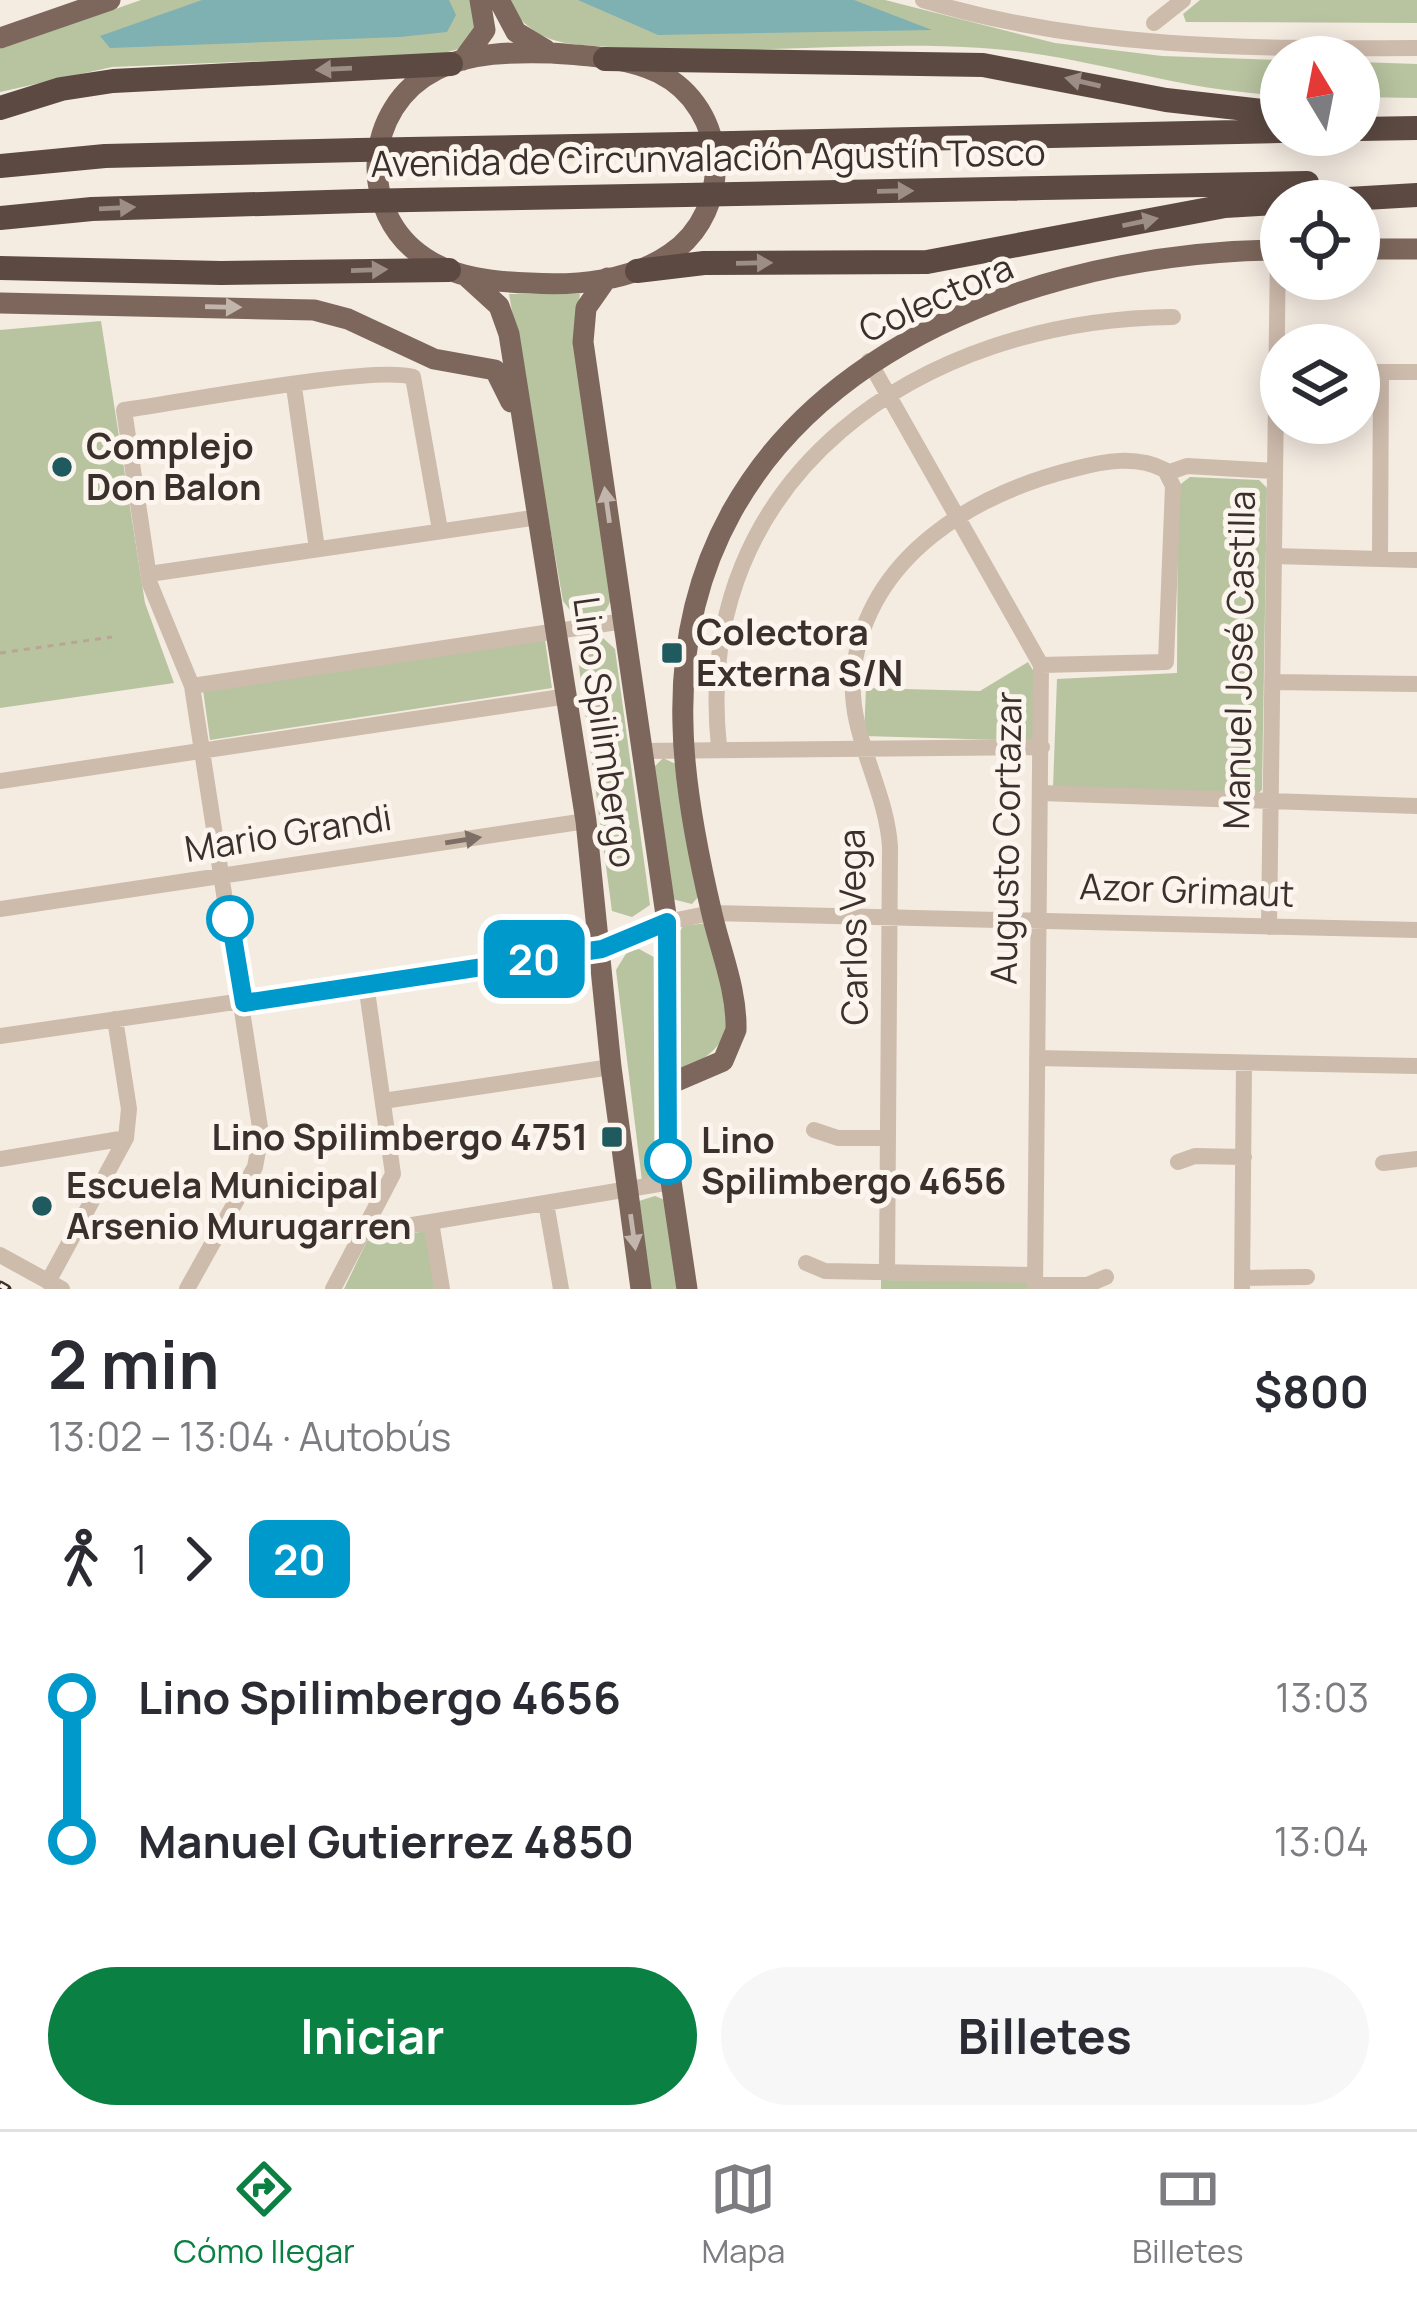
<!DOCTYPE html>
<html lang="es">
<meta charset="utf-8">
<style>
:root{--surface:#fff;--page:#f7f7f7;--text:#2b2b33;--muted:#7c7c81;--line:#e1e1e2;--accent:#0b8043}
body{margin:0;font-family:Manrope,sans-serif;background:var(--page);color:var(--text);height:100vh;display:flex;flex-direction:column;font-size:45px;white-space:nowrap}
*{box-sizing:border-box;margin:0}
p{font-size:39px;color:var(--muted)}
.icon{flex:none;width:66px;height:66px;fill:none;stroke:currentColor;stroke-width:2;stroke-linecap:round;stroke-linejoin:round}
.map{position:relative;height:1289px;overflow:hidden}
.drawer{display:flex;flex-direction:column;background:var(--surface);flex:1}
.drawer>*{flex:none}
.badge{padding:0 24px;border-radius:18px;font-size:42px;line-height:78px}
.needle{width:78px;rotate:350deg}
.tools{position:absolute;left:1260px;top:36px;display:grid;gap:24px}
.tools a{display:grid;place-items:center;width:120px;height:120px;border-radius:50%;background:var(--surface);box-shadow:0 6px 30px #0003;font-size:60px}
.map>.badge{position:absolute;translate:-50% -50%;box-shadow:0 0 0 6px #fff}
.legs{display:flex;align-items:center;gap:18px;height:132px;padding:0 48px;font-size:39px}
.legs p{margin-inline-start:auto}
.head{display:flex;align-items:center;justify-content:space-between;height:204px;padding:0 48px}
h1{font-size:66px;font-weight:700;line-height:90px}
.action{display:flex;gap:24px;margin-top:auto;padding:24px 48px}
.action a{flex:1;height:138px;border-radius:72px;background:var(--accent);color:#fff;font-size:48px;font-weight:700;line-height:138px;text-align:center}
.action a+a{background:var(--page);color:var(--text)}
ul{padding:0 48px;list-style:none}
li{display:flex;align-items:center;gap:42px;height:144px;font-size:45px}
li i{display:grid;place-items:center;width:18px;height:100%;margin:0 15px;background:currentColor}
li i::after{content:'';width:30px;height:30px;margin:-15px;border:9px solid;border-radius:50%;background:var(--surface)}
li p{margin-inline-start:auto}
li:first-child i{background:linear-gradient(#0000 50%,currentColor 0)}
li:last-child i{background:linear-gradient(currentColor 50%,#0000 0)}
.tab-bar{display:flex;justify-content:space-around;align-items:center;height:168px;border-top:3px solid var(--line);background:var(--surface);font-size:33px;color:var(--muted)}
.tab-bar a{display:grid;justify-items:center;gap:6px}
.tab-bar .on{color:var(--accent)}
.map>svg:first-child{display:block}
</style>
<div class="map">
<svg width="1417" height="1289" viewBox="0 0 1417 1289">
<rect width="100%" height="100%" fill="#f4ebe1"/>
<path fill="#b8c4a0" d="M141 0H472L478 24 465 47 441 54 112 67 0 92V49Z
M507 0H885L1055 43 1162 56 1281 60V95C1179 92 1084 54 982 48 864 40 743 56 625 48 572 44 535 49 507 0Z
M1200 0H1417V23L1186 22 1183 14Z
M1359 62 1417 64V98L1359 97Z
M509 294H580L573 338 611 593C611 613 595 622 576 618L563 601Z
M101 321 145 603 174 683 0 708V330Z
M1190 477 1259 480 1267 488 1262 790 1254 797 1053 788 1057 679 1177 673 1178 486Z
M603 638 615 649 650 905 632 917 612 911 578 659 582 646Z
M545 640 552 688 210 740 203 690Z
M1028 662 1037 677 1036 741 864 736 866 688 980 691Z
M663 758 678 765 698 897 692 904 672 899 653 768Z
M707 923C723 989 759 1037 680 1071L677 936 683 926Z
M639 949 663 962 661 1165 655 1179 642 1181 616 970 627 952Z
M655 1196 665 1200 678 1289H649L639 1201Z
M426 1231 436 1289H344L367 1241Z
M881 1280 1028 1281V1289H881Z"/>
<path fill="#7fb0b2" d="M202 0H449L456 15 447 32 400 37 110 48 100 36Z
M578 0H854L932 30 658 35Z"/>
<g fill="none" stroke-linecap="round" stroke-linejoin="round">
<path stroke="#b9a596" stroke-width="3" stroke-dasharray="6 6" stroke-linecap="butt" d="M0 653 112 637"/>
<path stroke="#cdbbac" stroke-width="16" d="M923 0C1084 49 1250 49 1417 48
M1154 23 1183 0
M869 361 1041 665 1035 1289
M1359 372H1417
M294 387 317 549
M1167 473 1187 466 1274 471
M1274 556 1417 560
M1380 558 1381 372
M149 574 539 517
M1273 682 1417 684
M192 686 624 621
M719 747C690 475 922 319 1173 317
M642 751 1042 747
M0 781 568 696
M1041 793 1417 806
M0 909 586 821
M1269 927 1278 250
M0 1036 602 949 667 922 711 913 1417 930
M1037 1058 1417 1066
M383 1101 611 1067
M814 1130 838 1138H886
M0 1159 126 1138
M1178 1162 1195 1156 1244 1157
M1383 1163 1417 1159
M546 1203 561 1289
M431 1222 442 1289
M364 1233 671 1182
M0 1255 62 1289
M806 1263 825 1271 1035 1275
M887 1271 890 847C886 784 845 732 854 667 870 555 974 494 1074 469 1104 461 1137 455 1165 470L1173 486 1166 662 1041 665
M1242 1278 1307 1277
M48 1282 126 1138 129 1109 115 1019
M1035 1285H1087L1106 1277
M187 1289 255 1167 261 1134 192 686 150 584 124 410C178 403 374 365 413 377L440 530
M333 1289 393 1174 366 984
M1242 1289 1244 1064"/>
<path stroke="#7d675c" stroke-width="21" d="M499 0 516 32 546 50
M0 38 110 0
M552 53C587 56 628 57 659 73 729 108 735 210 670 254 631 281 576 286 530 283 494 282 455 278 425 258 356 213 363 106 436 70 470 52 514 52 552 53Z
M463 60 485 30 480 0
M1359 249H1417
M465 275 499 306 509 334 586 821 611 1067 641 1289
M607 278 586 308 583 342 667 922 668 1161 687 1289
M0 303 314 310 348 319 434 359 495 370 511 402
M667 1085 723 1061 736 1030C737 990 721 953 712 914 698 855 684 785 683 725 673 394 995 252 1281 250"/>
<path stroke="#5c4a42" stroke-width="24" d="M605 59 983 65 1166 100 1281 113
M0 108 61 89 113 81 451 64
M1359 129 1417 128
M733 143 1281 131
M409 149 683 144
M0 166 105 156 359 150
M736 194 1307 183
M410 200 685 195
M0 218 92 209 360 201
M0 268 221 273 449 270
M637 271 704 263 927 262 1225 206 1417 195"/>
<g stroke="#3b302b" stroke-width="9">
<path id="rail" d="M0 1285 7 1289"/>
</g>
<use href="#rail" stroke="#fbf5ee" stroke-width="4.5" stroke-dasharray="14" stroke-linecap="butt"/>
<path stroke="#5c4a42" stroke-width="24" d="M683 144 733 143
M359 150 409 149
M685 195 736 194
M360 201 410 200"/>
</g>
<defs><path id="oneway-solid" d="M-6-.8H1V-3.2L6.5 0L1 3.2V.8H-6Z" transform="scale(3)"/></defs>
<g fill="#9c8e87">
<use href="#oneway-solid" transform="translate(334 69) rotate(177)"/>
<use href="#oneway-solid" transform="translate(1083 82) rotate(-167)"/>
<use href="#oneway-solid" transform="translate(895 191) rotate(-1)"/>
<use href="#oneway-solid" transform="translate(117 208) rotate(-3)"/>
<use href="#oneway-solid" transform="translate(1140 222) rotate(-12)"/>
<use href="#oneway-solid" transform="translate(754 263) rotate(-1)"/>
<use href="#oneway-solid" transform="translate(369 270) rotate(-2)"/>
</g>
<g fill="#c2b5ac">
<use href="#oneway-solid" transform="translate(223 307) rotate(1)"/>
<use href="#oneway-solid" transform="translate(607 505) rotate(-98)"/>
<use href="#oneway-solid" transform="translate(633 1232) rotate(82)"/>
</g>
<use fill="#7d6f65" href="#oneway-solid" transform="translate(463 840) rotate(-9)"/>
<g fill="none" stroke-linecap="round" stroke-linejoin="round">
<g stroke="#fff" stroke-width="27">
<path id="line-1" d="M230 919 244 1003 602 949 667 922 668 1161"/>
</g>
<use href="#line-1" stroke="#0099cb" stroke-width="18"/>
</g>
<g fill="#1f5a5e" stroke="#fbf5ee" stroke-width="4.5">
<circle cx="62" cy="467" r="12"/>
<rect x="660" y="641" width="24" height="24" rx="6"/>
<rect x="600" y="1125" width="24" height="24" rx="6"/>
<circle cx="42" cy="1206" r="12"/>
</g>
<g fill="#fff" stroke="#0099cb" stroke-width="6">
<circle cx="230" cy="919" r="21"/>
<circle cx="668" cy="1161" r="21"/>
</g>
<g text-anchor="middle" stroke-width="10" stroke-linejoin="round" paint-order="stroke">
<g font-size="36" fill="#3b302b" stroke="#fbf5ee">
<text transform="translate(708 158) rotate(-1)" y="13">Avenida de Circunvalación Agustín Tosco</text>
<text transform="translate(936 298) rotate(-24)" y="13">Colectora</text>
<text transform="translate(1239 660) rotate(-89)" y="13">Manuel José Castilla</text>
<text transform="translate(605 732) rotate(82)" y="13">Lino Spilimbergo</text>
<text transform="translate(288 833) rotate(-9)" y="13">Mario Grandi</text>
<text transform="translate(1006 838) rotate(-89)" y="13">Augusto Cortazar</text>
<text transform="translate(1187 890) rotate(2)" y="13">Azor Grimaut</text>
<text transform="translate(853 927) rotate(-91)" y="13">Carlos Vega</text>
</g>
<g font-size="36" font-weight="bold" fill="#3b302b" stroke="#fbf5ee" text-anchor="start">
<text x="86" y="459">Complejo<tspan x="86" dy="41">Don Balon</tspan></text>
<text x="696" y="645">Colectora<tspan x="696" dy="41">Externa S/N</tspan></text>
<text x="588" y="1150" text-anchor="end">Lino Spilimbergo 4751</text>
<text x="66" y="1198">Escuela Municipal<tspan x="66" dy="41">Arsenio Murugarren</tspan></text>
</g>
<g font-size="36" font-weight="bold" fill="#3b302b" stroke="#fbf5ee" text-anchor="start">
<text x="701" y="1153">Lino<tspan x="701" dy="41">Spilimbergo 4656</tspan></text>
</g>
</g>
</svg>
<div class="tools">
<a><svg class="needle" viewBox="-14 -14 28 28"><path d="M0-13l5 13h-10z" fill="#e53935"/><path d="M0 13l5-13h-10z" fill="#7c7c81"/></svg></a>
<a><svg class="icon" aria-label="locate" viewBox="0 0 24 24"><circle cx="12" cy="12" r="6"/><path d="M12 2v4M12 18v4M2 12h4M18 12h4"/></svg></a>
<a><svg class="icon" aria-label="layers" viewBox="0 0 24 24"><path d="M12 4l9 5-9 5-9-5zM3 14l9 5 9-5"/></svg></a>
</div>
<b class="badge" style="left:534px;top:959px;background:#0099cb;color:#fff">20</b>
</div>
<section class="drawer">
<div class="head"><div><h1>2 min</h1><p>13:02 – 13:04 · Autobús</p></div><b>$800</b></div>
<div class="legs"><svg class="icon" aria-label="walk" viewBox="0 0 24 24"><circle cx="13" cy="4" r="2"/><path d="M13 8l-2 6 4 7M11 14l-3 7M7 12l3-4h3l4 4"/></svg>1<svg class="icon" aria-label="forward" viewBox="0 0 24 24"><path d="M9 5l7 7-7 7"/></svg><b class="badge" style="background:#0099cb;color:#fff">20</b></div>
<ul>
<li><i style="color:#0099cb"></i><b>Lino Spilimbergo 4656</b><p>13:03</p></li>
<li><i style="color:#0099cb"></i><b>Manuel Gutierrez 4850</b><p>13:04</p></li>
</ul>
<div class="action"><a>Iniciar</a><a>Billetes</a></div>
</section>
<nav class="tab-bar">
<a class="on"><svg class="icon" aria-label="directions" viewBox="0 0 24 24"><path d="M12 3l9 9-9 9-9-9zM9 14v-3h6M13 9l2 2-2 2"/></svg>Cómo llegar</a>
<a><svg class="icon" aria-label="map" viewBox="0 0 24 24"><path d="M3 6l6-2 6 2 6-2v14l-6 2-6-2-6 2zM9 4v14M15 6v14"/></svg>Mapa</a>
<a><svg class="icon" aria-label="tickets" viewBox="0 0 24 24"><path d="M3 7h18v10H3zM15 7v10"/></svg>Billetes</a>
</nav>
